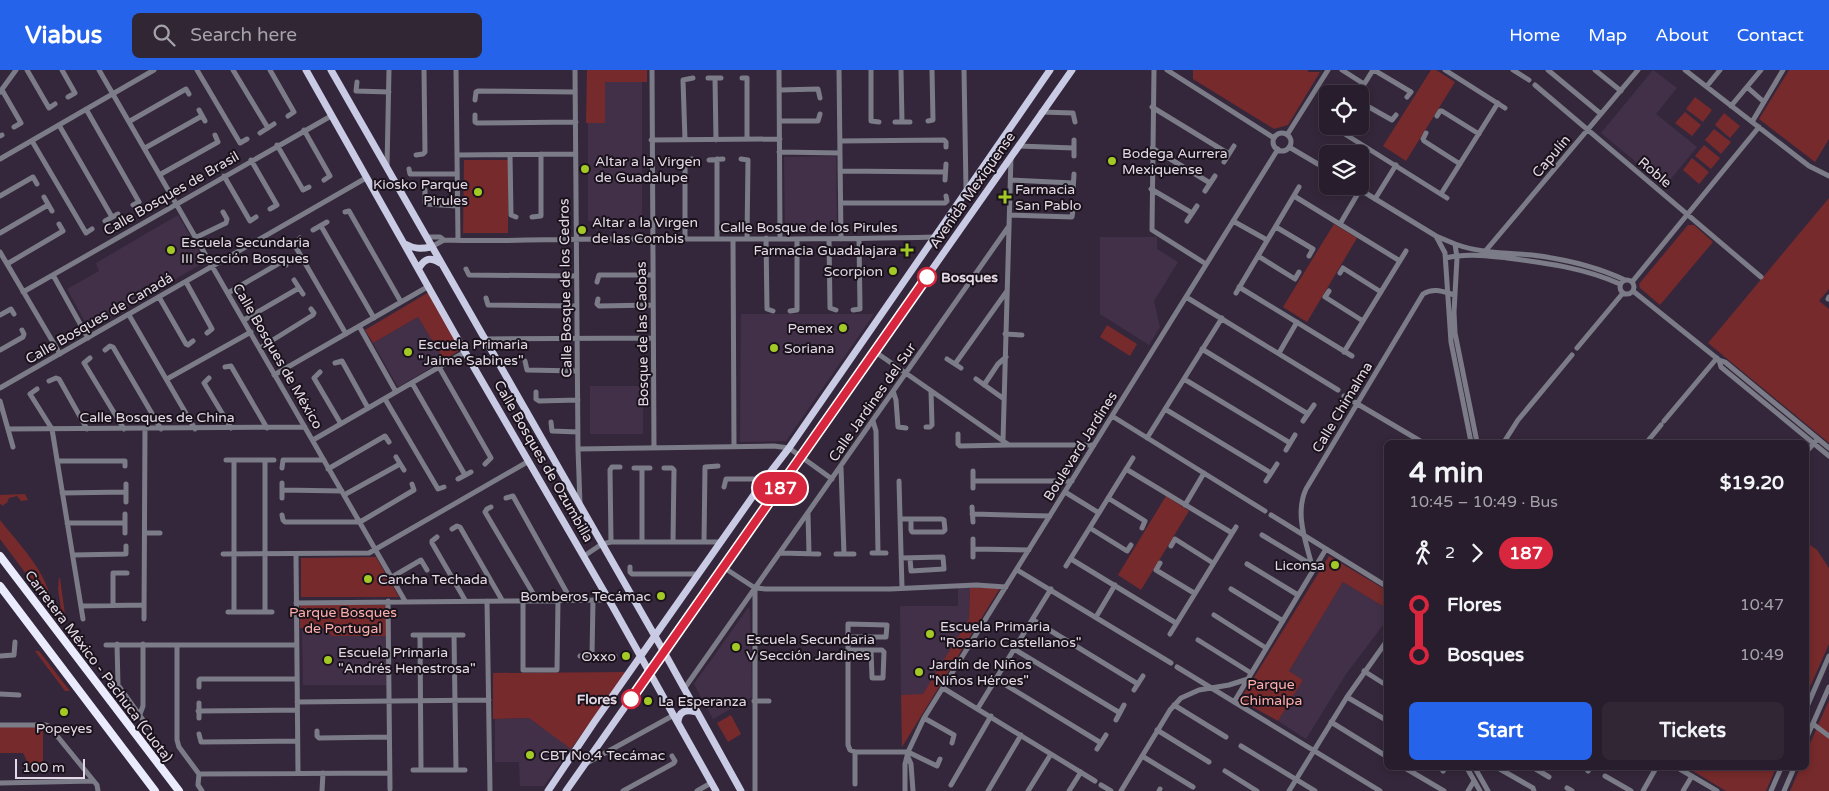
<!DOCTYPE html>
<meta charset="utf-8">
<style>
:root{--surface:#281d2c;--page:#302634;--text:#f1f3f6;--muted:#a5a2a9;--line:#443b48;--accent:#2563eb}
body{margin:0;font-family:"Varela Round",sans-serif;background:var(--page);color:var(--text);height:100vh;display:flex;flex-direction:column;font-size:19px;white-space:nowrap}
*{box-sizing:border-box;margin:0}
p{font-size:16px;color:var(--muted)}
.icon{flex:none;width:28px;height:28px;fill:none;stroke:currentColor;stroke-width:2;stroke-linecap:round;stroke-linejoin:round}
.map{position:relative;flex:1;overflow:hidden}
.side{position:absolute;left:1384px;top:370px;width:425px;height:330px;display:flex;flex-direction:column;background:var(--surface);border-radius:8px;box-shadow:0 2px 8px #0003,0 0 0 1px var(--line)}
.side>*{flex:none}
.badge{padding:0 10px;border-radius:16px;font-size:18px;line-height:32px}
.fabs{position:absolute;left:1319px;top:15px;display:grid;gap:10px}
.fabs a{display:grid;place-items:center;width:50px;height:50px;border-radius:8px;background:var(--surface);box-shadow:0 2px 8px #0003,0 0 0 1px var(--line);font-size:25px}
.scale{position:absolute;left:15px;bottom:12px;width:70px;box-sizing:border-box;padding-left:5px;border:2px solid #e3d9e6;border-top:0;font-size:14px;line-height:18px;white-space:nowrap;color:#e3d9e6;-webkit-text-stroke:4px #19121b;paint-order:stroke}
.map>.badge{position:absolute;translate:-50% -50%;box-shadow:0 0 0 2px #fff}
.legs{display:flex;align-items:center;gap:8px;height:55px;padding:0 25px;font-size:16px}
.legs p{margin-inline-start:auto}
.headline{display:flex;align-items:center;justify-content:space-between;height:85px;padding:0 25px}
h1{font-size:28px;font-weight:800;line-height:38px}
.primary-button{display:flex;gap:10px;margin-top:auto;padding:10px 25px}
.primary-button a{flex:1;height:58px;border-radius:8px;background:var(--accent);color:#fff;font-size:20px;font-weight:800;line-height:58px;text-align:center}
.primary-button a+a{background:var(--page);color:var(--text)}
ul{padding:0 25px;list-style:none}
li{display:flex;align-items:center;gap:18px;height:50px;font-size:19px}
li i{display:grid;place-items:center;width:8px;height:100%;margin:0 6px;background:currentColor}
li i::after{content:'';width:12px;height:12px;margin:-6px;border:4px solid;border-radius:50%;background:var(--surface)}
li p{margin-inline-start:auto}
li:first-child i{background:linear-gradient(#0000 50%,currentColor 0)}
li:last-child i{background:linear-gradient(currentColor 50%,#0000 0)}
header{display:flex;align-items:center;gap:30px;box-sizing:border-box;height:70px;padding:0 25px;background:var(--accent);color:#fff}
header strong{font-size:24px}
nav{display:flex;gap:28px;margin-inline-start:auto;font-size:18px}
.search{width:350px;height:45px;background:var(--page);display:flex;align-items:center;gap:12px;box-sizing:border-box;padding:0 18px;border-radius:8px;color:var(--muted);font-size:19px}
.map>svg:first-child{display:block}
</style>
<header>
<strong>Viabus</strong>
<div class="search"><svg class="icon" aria-label="search" viewBox="0 0 24 24"><circle cx="10" cy="10" r="6"/><path d="M15 15l6 6"/></svg>Search here</div>
<nav><a>Home</a><a>Map</a><a>About</a><a>Contact</a></nav>
</header>
<div class="map">
<svg width="1829" height="721" viewBox="0 0 1829 721">
<rect width="100%" height="100%" fill="#35273b"/>
<path fill="#423049" d="M1653 0 1677 18 1656 44 1697 77 1665 116 1601 63Z
M605 12H642V150L588 151V53L605 52Z
M836 86 837 162 785 163 784 87Z
M178 145 205 192 89 259 67 219 99 201 96 193Z
M1100 167H1157V179L1178 192 1154 231 1160 257 1149 275 1100 244Z
M741 244H874L786 371 740 372Z
M418 247 444 290 398 317 373 273Z
M590 316H643V364H590Z
M1343 512 1386 538V551L1346 604 1306 669 1278 651 1303 610 1289 601Z
M958 518H970L969 549 923 625H901L900 536H958Z
M748 538 750 539 752 627 713 649 694 614Z
M305 558H327L331 566H386V615H303L302 560Z
M529 648 571 678 544 716H520L519 692H495V649Z"/>
<path fill="#762a2b" d="M587 0H647V12H605V53H586Z
M1193 0H1308V2H1320L1288 55 1274 59 1193 9Z
M1431 0H1436L1455 12 1406 91 1383 76Z
M1789 0H1829V69L1815 92 1759 49Z
M1695 27 1712 40 1703 52 1686 39Z
M1685 42 1701 55 1692 66 1675 53Z
M1724 43 1740 56 1730 68 1715 55Z
M1714 59 1731 72 1721 84 1705 70Z
M1704 75 1720 88 1711 99 1695 86Z
M1692 88 1709 102 1699 114 1683 100Z
M464 90H508V163H463Z
M1829 128V219L1819 231 1829 239V373L1708 273Z
M1334 154 1357 168 1307 252 1283 237Z
M1688 155H1694L1713 172 1660 235 1640 218 1639 214Z
M429 222 462 279 444 290 418 247 373 273 365 260Z
M1107 255 1137 274 1130 286 1100 267Z
M25 424 28 430 21 431 17 426 9 428 7 433 4 434V436L0 434V425Z
M1166 426 1189 441 1141 520 1118 505Z
M0 450C18 473 52 507 51 537L0 469Z
M1806 472 1817 480 1829 498V574L1809 619 1806 618Z
M1329 486 1386 520V538L1343 512 1289 601 1303 610 1278 651 1240 630Z
M376 487 399 527H301V488Z
M59 508H60L66 552H63L58 519Z
M970 518H1000L902 677 901 625 923 624 969 549Z
M300 535H386V566H331L327 558H300Z
M35 581H39L70 621H65Z
M626 602 571 679 529 648 493 649V603Z
M1829 630V721H1790L1800 698H1806V683Z
M731 645 741 664 728 672 717 653Z
M0 657H43V698L31 699 23 683H0Z
M1688 698H1776L1766 721H1726Z"/>
<g fill="none" stroke-linecap="round" stroke-linejoin="round">
<path stroke="#7b7c88" stroke-width="5" d="M27 0 49 38 55 34
M62 0 75 23 68 27
M99 0 405 531
M197 0 240 73 247 69
M233 0 268 58
M270 0 294 42 288 46
M456 0 458 170
M575 0 578 379 580 434
M652 0 654 378
M779 0 780 168
M839 0 841 169
M871 0V51L879 52
M901 0 902 52
M964 0 966 119
M1154 0 1152 160 1206 194
M1167 0 1274 68
M1342 0 1364 14
M1374 0 1411 22 1407 27
M1445 0 1505 38
M1513 0 1529 10
M1548 0 1601 44
M1595 0 1621 21
M1685 0 1809 96 1829 106
M708 8H721
M715 8 716 70
M742 8H747V69
M357 12 356 21 389 22
M1535 15 1761 207
M1707 16 1720 0
M1747 17 1764 32
M2 20 21 53 14 57
M780 20 818 19 820 28
M0 22 16 0
M1358 24 1373 0
M475 30 476 22 478 21 575 22
M1360 32 1392 50 1396 45
M1731 36 1761 0
M1152 37 1229 84
M86 39 139 132 133 135
M199 40 205 51
M1041 42 1073 43 1075 52
M475 45V52L477 53 576 52
M1437 46 1440 41H1442L1479 64
M130 51 186 19 189 24
M780 51H818L820 44
M928 51 933 50 932 0
M895 52H910
M1752 52 1783 0
M59 55 112 147
M1339 56 1338 59 1340 61 1447 128
M304 60 330 106 324 110
M260 63 274 54
M1426 63 1423 69 1424 71 1460 94
M1273 72a9 9 0 1 1 18 0a9 9 0 1 1-18 0Z
M1287 65 1328 0
M0 66 2 65
M651 70 780 69
M685 70 683 10 693 8
M32 71 86 163 92 159
M840 71 944 70 946 72V77
M277 75 303 120 309 117
M1018 76 1074 78
M1289 77 1328 100
M145 78 202 46
M1152 78 1210 113
M779 82 840 83
M416 85 423 84 425 82 424 0
M457 85 575 84
M510 85 511 145 516 147
M1074 86V70
M0 89 154 0
M717 89V169
M741 89 748 90 747 169
M251 90 277 135 270 139
M709 90 723 89
M1224 92 1234 76
M387 97 389 0
M409 99 410 104H457
M840 101 945 102
M161 104 218 72 215 65
M224 106 250 151 256 147
M945 110 946 94
M1011 110 1073 113
M1354 116 1436 166 1455 174 1457 188 1454 242 1455 263 1477 372
M1151 119 1192 143
M425 120V134L457 136
M1073 121 1074 104
M1205 121 1215 106
M1441 124 1498 33
M0 126 33 107 37 114
M1294 126 1400 191
M44 127 52 141
M1375 129 1396 95
M841 133H945L947 131 946 126
M345 142 349 141 401 232
M1010 145 1072 147 1073 140
M532 147 541 146V84
M105 151 118 144
M1187 151 1197 136
M1233 151 1267 170
M1340 154 1360 120
M321 156 374 248
M1276 157 1313 179 1309 186
M313 160 327 152
M0 163 48 135
M1436 166 1445 183 1451 272 1471 372
M197 167 226 153 227 149 223 142
M426 167H440L444 170C499 172 553 169 608 169 716 169 825 170 934 167
M300 168 294 174 346 264
M766 168 767 239 773 241
M685 169V91L692 89
M733 169 734 376
M829 170 830 238 836 240
M1455 174C1479 183 1506 183 1532 185 1565 189 1595 196 1625 210
M431 177 444 170
M0 182 60 284
M1482 185 1638 0
M1258 186 1295 209 1299 202
M1446 188C1466 183 1487 186 1507 188 1547 193 1584 198 1620 214
M7 194 63 161 59 154
M466 199 469 205 576 206
M1340 203 1343 198 1381 222
M53 205 88 268
M1620 217a7 7 0 1 1 14 0a7 7 0 1 1-14 0Z
M294 210 303 224
M186 212 212 259 207 263
M597 212 599 205H652
M1632 212 1759 57
M1239 217 1352 286
M1329 221 1325 227 1363 251
M1633 221 1719 290 1725 292 1829 378
M23 222 331 46
M228 223 283 191 286 195
M1236 223 1299 117
M159 227 186 274 188 275 193 271
M1186 227 1338 320
M486 228 488 235 577 236
M598 229 597 234 599 236 653 235
M1828 229 1829 227
M853 240 860 239V238L859 169
M790 241 797 240V169
M0 245 11 239 14 244
M129 245 195 359
M244 250 299 218
M359 256 396 322
M1005 264 1022 265
M485 269 653 268
M260 278 313 245 314 243 311 239
M1577 278 1623 223
M1202 279 1308 344
M0 280 23 267 24 264 22 260
M105 280 110 276 113 277 161 359
M874 281 1009 375H1094
M1344 282 1406 181
M1279 283 1297 252
M90 288 84 293 124 359
M947 289 961 298
M1719 290 1721 297 1829 386
M525 291 527 300 577 301
M335 293 342 291 368 338
M955 294 1007 221
M225 297 231 296 267 358
M439 297 491 388 485 394
M320 302 314 308 341 354
M274 305 429 216
M209 308 204 313 231 358
M167 309 251 262
M976 309 1004 329
M1184 309 1290 373
M49 311 56 308 59 309 87 359
M412 313 465 405
M984 315 998 294 1006 287
M0 318 366 108
M37 319 30 324 52 359 83 549
M893 321 896 330 898 357 906 358
M536 322V329L539 331 578 330
M1344 326 1422 372
M385 329 438 419 444 417
M0 331 13 377
M1165 339 1271 403
M1112 346 1265 441
M873 351 876 361 878 483
M1303 351 1314 335
M1664 351 1717 288
M551 352 552 361 578 362
M926 357H930L932 355 931 321
M8 359 305 357
M958 364V374L960 376 1009 375
M1147 368 1222 248
M313 370 465 282
M1003 371 1011 86
M1504 372 1518 350 1572 285
M1647 372 1661 355
M578 379 774 376 789 378 832 409
M1286 380 1295 365
M1806 382 1816 371
M396 387 404 400
M226 390H274
M265 390V542
M57 391H125V396
M841 397 844 484
M282 398 283 390H324
M634 398H650
M664 398H672L674 400 673 472
M328 399 385 366 389 372
M1126 399 1232 463
M458 409 471 402
M899 411 902 518
M973 411H1072
M1266 411 1277 394
M724 417 726 409H765
M973 418V401
M282 420 342 421
M1065 422 1099 443
M62 423 126 422
M344 425 400 394
M282 428V413
M506 428 513 426 571 530
M1108 428 1145 451 1142 458
M126 432V414
M1185 435 1204 403
M491 437 487 439 485 442 537 530
M972 437 973 452
M808 444 809 483
M972 444 1050 446
M282 445 283 450 285 452H360L414 420 412 414
M1271 445 1386 516
M900 449H942L944 450 945 460 943 462H912L911 460V449
M67 453H125
M1090 458 1127 481 1131 475
M452 459 457 456 460 457 502 530
M125 463V444
M145 463H160
M1262 465 1312 495
M437 467 432 471V473L465 530
M611 472 610 400 612 397H620
M642 472V398
M704 472 705 397 718 396
M1171 476 1175 469 1213 493
M973 479 1029 480
M780 483 819 484
M872 483H886
M223 484 369 483 529 391
M836 484H854
M73 485 126 484V476
M296 485 298 703
M584 486 602 474 611 472H721
M973 487V469
M901 488 943 487 944 499 911 501 910 488
M1071 489 1176 553
M1160 493 1156 500 1194 523
M1247 494 1298 525
M1066 496 1133 388
M630 497V502L632 504H698
M723 497 755 518 766 519H890L976 515 1006 517
M1017 500 1171 593
M1313 500C1307 474 1294 445 1306 419L1423 224C1434 217 1444 222 1455 225
M392 507 421 490 427 500
M1231 519 1283 551
M523 530V600H557L558 530
M388 531 390 719
M487 531 490 721
M296 533 609 530
M113 535V503H127
M81 536 144 535
M228 542H272
M234 542V390
M1214 545 1266 578
M1096 547 1115 515
M144 549 145 359
M1033 550 1138 614
M1170 564 1236 457
M413 565H463
M420 565 421 700
M454 565 456 700
M848 567H886L887 555 848 554V675L850 680 855 682H908L937 696 940 689
M1198 570 1251 603
M117 574 118 615 148 657
M106 575H296
M177 575V670L179 677 199 704 198 715 202 721
M1014 579 1120 643
M848 580H882L884 582 883 608H872L871 580
M592 585 593 530
M0 586 14 585 15 572
M580 586H615
M1177 597 1380 721
M1364 601 1386 615
M996 609 1101 673
M199 617V610L200 609H297
M943 618 1095 711
M684 619 1009 156
M1134 620 1143 606
M0 624 19 625
M1347 627 1386 650
M754 631H769
M297 632 489 630
M1234 632 1326 479
M1174 635 1226 667
M978 638 1051 519
M1806 639 1829 586
M198 641 297 640
M140 644 143 636V574
M199 648V633
M924 648 954 665 952 673
M1116 650 1124 635
M1331 652 1386 686
M1813 654 1829 666
M0 655H46L49 656 97 715 98 721
M1157 660 1209 692
M317 661V666L319 668 389 667
M199 664 201 672 297 671
M1806 669 1829 617
M1241 676 1315 721
M1097 679 1106 665
M1142 686 1193 717
M908 687 911 694 913 721
M587 693 674 645
M1405 698 1444 721
M1467 698 1480 721
M1475 698 1488 721
M1498 698 1533 718 1534 721
M1534 698 1549 707
M1678 698 1717 721
M413 700H465
M1225 701 1257 721
M1443 701 1445 698
M1588 701 1590 698
M199 704 389 703
M1605 706 1631 721
M0 713 93 711
M855 714V682
M951 715 991 646
M1101 715 1111 721
M1567 718 1572 721
M322 721 323 703
M623 721 674 693 675 691 672 686
M697 721 711 713
M755 721V519
M905 721V694L908 682 924 648 1278 79
M988 721 1021 665
M1028 721 1051 684
M1069 721 1081 702
M1121 721 1170 640 1181 628 1199 620 1229 615 1248 609
M1159 721 1160 719
M1289 721 1347 627 1386 572
M1468 721 1474 711
M1643 721 1656 698
M1683 721 1692 706
M1771 721 1781 698
M1784 721 1794 698"/>
<path stroke="#c9cbe4" stroke-width="7" d="M306 0 465 282 609 530 716 721
M331 0 664 582 741 721
M405 174C414 179 421 179 431 177
M419 198C425 188 430 187 440 193
M678 652C679 641 686 639 696 642
M548 721 595 651 765 409 789 378 1050 0
M566 721 1072 0"/>
<path stroke="#eaebfd" stroke-width="8" d="M0 486 179 721
M0 516 155 721"/>
</g>
<g fill="none" stroke-linecap="round" stroke-linejoin="round">
<g stroke="#fff" stroke-width="11">
<path id="line-1" d="M631 629 927 207"/>
</g>
<use href="#line-1" stroke="#d7263d" stroke-width="8"/>
</g>
<g fill="#a3c926" stroke="#19121b" stroke-width="2">
<circle cx="1112" cy="91" r="5"/>
<circle cx="585" cy="99" r="5"/>
<circle cx="478" cy="122" r="5"/>
<path d="M1002.5 119.5h5v5h5v5h-5v5h-5v-5h-5v-5h5z"/>
<circle cx="582" cy="160" r="5"/>
<circle cx="171" cy="180" r="5"/>
<path d="M904.5 172.5h5v5h5v5h-5v5h-5v-5h-5v-5h5z"/>
<circle cx="893" cy="201" r="5"/>
<circle cx="843" cy="258" r="5"/>
<circle cx="774" cy="278" r="5"/>
<circle cx="408" cy="282" r="5"/>
<circle cx="1335" cy="495" r="5"/>
<circle cx="368" cy="509" r="5"/>
<circle cx="661" cy="526" r="5"/>
<circle cx="930" cy="564" r="5"/>
<circle cx="736" cy="577" r="5"/>
<circle cx="626" cy="586" r="5"/>
<circle cx="328" cy="590" r="5"/>
<circle cx="919" cy="602" r="5"/>
<circle cx="648" cy="631" r="5"/>
<circle cx="64" cy="642" r="5"/>
<circle cx="530" cy="685" r="5"/>
</g>
<g fill="#fff" stroke="#d7263d" stroke-width="2.5">
<circle cx="927" cy="207" r="9"/>
<circle cx="631" cy="629" r="9"/>
</g>
<g text-anchor="middle" stroke-width="4" stroke-linejoin="round" paint-order="stroke">
<g font-size="14" fill="#e3d9e6" stroke="#19121b" text-anchor="start">
<text x="1122" y="88">Bodega Aurrera<tspan x="1122" dy="16">Mexiquense</tspan></text>
<text x="595" y="96">Altar a la Virgen<tspan x="595" dy="16">de Guadalupe</tspan></text>
<text x="468" y="119" text-anchor="end">Kiosko Parque<tspan x="468" dy="16">Pirules</tspan></text>
<text x="1015" y="124">Farmacia<tspan x="1015" dy="16">San Pablo</tspan></text>
<text x="592" y="157">Altar a la Virgen<tspan x="592" dy="16">de las Combis</tspan></text>
<text x="181" y="177">Escuela Secundaria<tspan x="181" dy="16">III Sección Bosques</tspan></text>
<text x="897" y="185" text-anchor="end">Farmacia Guadalajara</text>
<text x="883" y="206" text-anchor="end">Scorpion</text>
<text x="833" y="263" text-anchor="end">Pemex</text>
<text x="418" y="279">Escuela Primaria<tspan x="418" dy="16">"Jaime Sabines"</tspan></text>
<text x="784" y="283">Soriana</text>
<text x="1325" y="500" text-anchor="end">Liconsa</text>
<text x="378" y="514">Cancha Techada</text>
<text x="651" y="531" text-anchor="end">Bomberos Tecámac</text>
<text x="940" y="561">Escuela Primaria<tspan x="940" dy="16">"Rosario Castellanos"</tspan></text>
<text x="746" y="574">Escuela Secundaria<tspan x="746" dy="16">V Sección Jardines</tspan></text>
<text x="338" y="587">Escuela Primaria<tspan x="338" dy="16">"Andrés Henestrosa"</tspan></text>
<text x="616" y="591" text-anchor="end">Oxxo</text>
<text x="929" y="599">Jardín de Niños<tspan x="929" dy="16">"Niños Héroes"</tspan></text>
<text x="658" y="636">La Esperanza</text>
<text x="64" y="663" text-anchor="middle">Popeyes</text>
<text x="540" y="690">CBT No.4 Tecámac</text>
</g>
<g font-size="14" fill="#e3d9e6" stroke="#19121b">
<text transform="translate(1551 86) rotate(-50)" y="5">Capulín</text>
<text transform="translate(1655 102) rotate(40)" y="5">Roble</text>
<text transform="translate(972 120) rotate(-55)" y="5">Avenida Mexiquense</text>
<text transform="translate(171 123) rotate(-30)" y="5">Calle Bosques de Brasil</text>
<text x="809" y="162">Calle Bosque de los Pirules</text>
<text transform="translate(565 218) rotate(-91)" y="5">Calle Bosque de los Cedros</text>
<text transform="translate(99 248) rotate(-30)" y="5">Calle Bosques de Canadá</text>
<text transform="translate(642 264) rotate(-91)" y="5">Bosque de las Caobas</text>
<text transform="translate(278 286) rotate(60)" y="5">Calle Bosques de México</text>
<text transform="translate(872 332) rotate(-55)" y="5">Calle Jardines del Sur</text>
<text transform="translate(1342 337) rotate(-59)" y="5">Calle Chimalma</text>
<text x="157" y="352">Calle Bosques de China</text>
<text transform="translate(1080 376) rotate(-58)" y="5">Boulevard Jardines</text>
<text transform="translate(544 391) rotate(60)" y="5">Calle Bosques de Ozumbilla</text>
<text transform="translate(99 596) rotate(53)" y="5">Carretera México - Pachuca (Cuota)</text>
</g>
<g font-size="14" font-weight="bold" fill="#e3d9e6" stroke="#19121b" text-anchor="start">
<text x="941" y="212">Bosques</text>
<text x="617" y="634" text-anchor="end">Flores</text>
</g>
<g font-size="14" fill="#fdafab" stroke="#19121b">
<text x="343" y="547">Parque Bosques<tspan x="343" dy="16">de Portugal</tspan></text>
<text x="1271" y="619">Parque<tspan x="1271" dy="16">Chimalpa</tspan></text>
</g>
</g>
</svg>
<div class="fabs">
<a><svg class="icon" aria-label="locate" viewBox="0 0 24 24"><circle cx="12" cy="12" r="6"/><path d="M12 2v4M12 18v4M2 12h4M18 12h4"/></svg></a>
<a><svg class="icon" aria-label="layers" viewBox="0 0 24 24"><path d="M12 4l9 5-9 5-9-5zM3 14l9 5 9-5"/></svg></a>
</div>
<div class="scale">100 m</div>
<b class="badge" style="left:780px;top:418px;background:#d7263d;color:#fff">187</b>
<section class="side">
<div class="headline"><div><h1>4 min</h1><p>10:45 – 10:49 · Bus</p></div><b>$19.20</b></div>
<div class="legs"><svg class="icon" aria-label="walk" viewBox="0 0 24 24"><circle cx="13" cy="4" r="2"/><path d="M13 8l-2 6 4 7M11 14l-3 7M7 12l3-4h3l4 4"/></svg>2<svg class="icon" aria-label="forward" viewBox="0 0 24 24"><path d="M9 5l7 7-7 7"/></svg><b class="badge" style="background:#d7263d;color:#fff">187</b></div>
<ul>
<li><i style="color:#d7263d"></i><b>Flores</b><p>10:47</p></li>
<li><i style="color:#d7263d"></i><b>Bosques</b><p>10:49</p></li>
</ul>
<div class="primary-button"><a>Start</a><a>Tickets</a></div>
</section>
</div>
